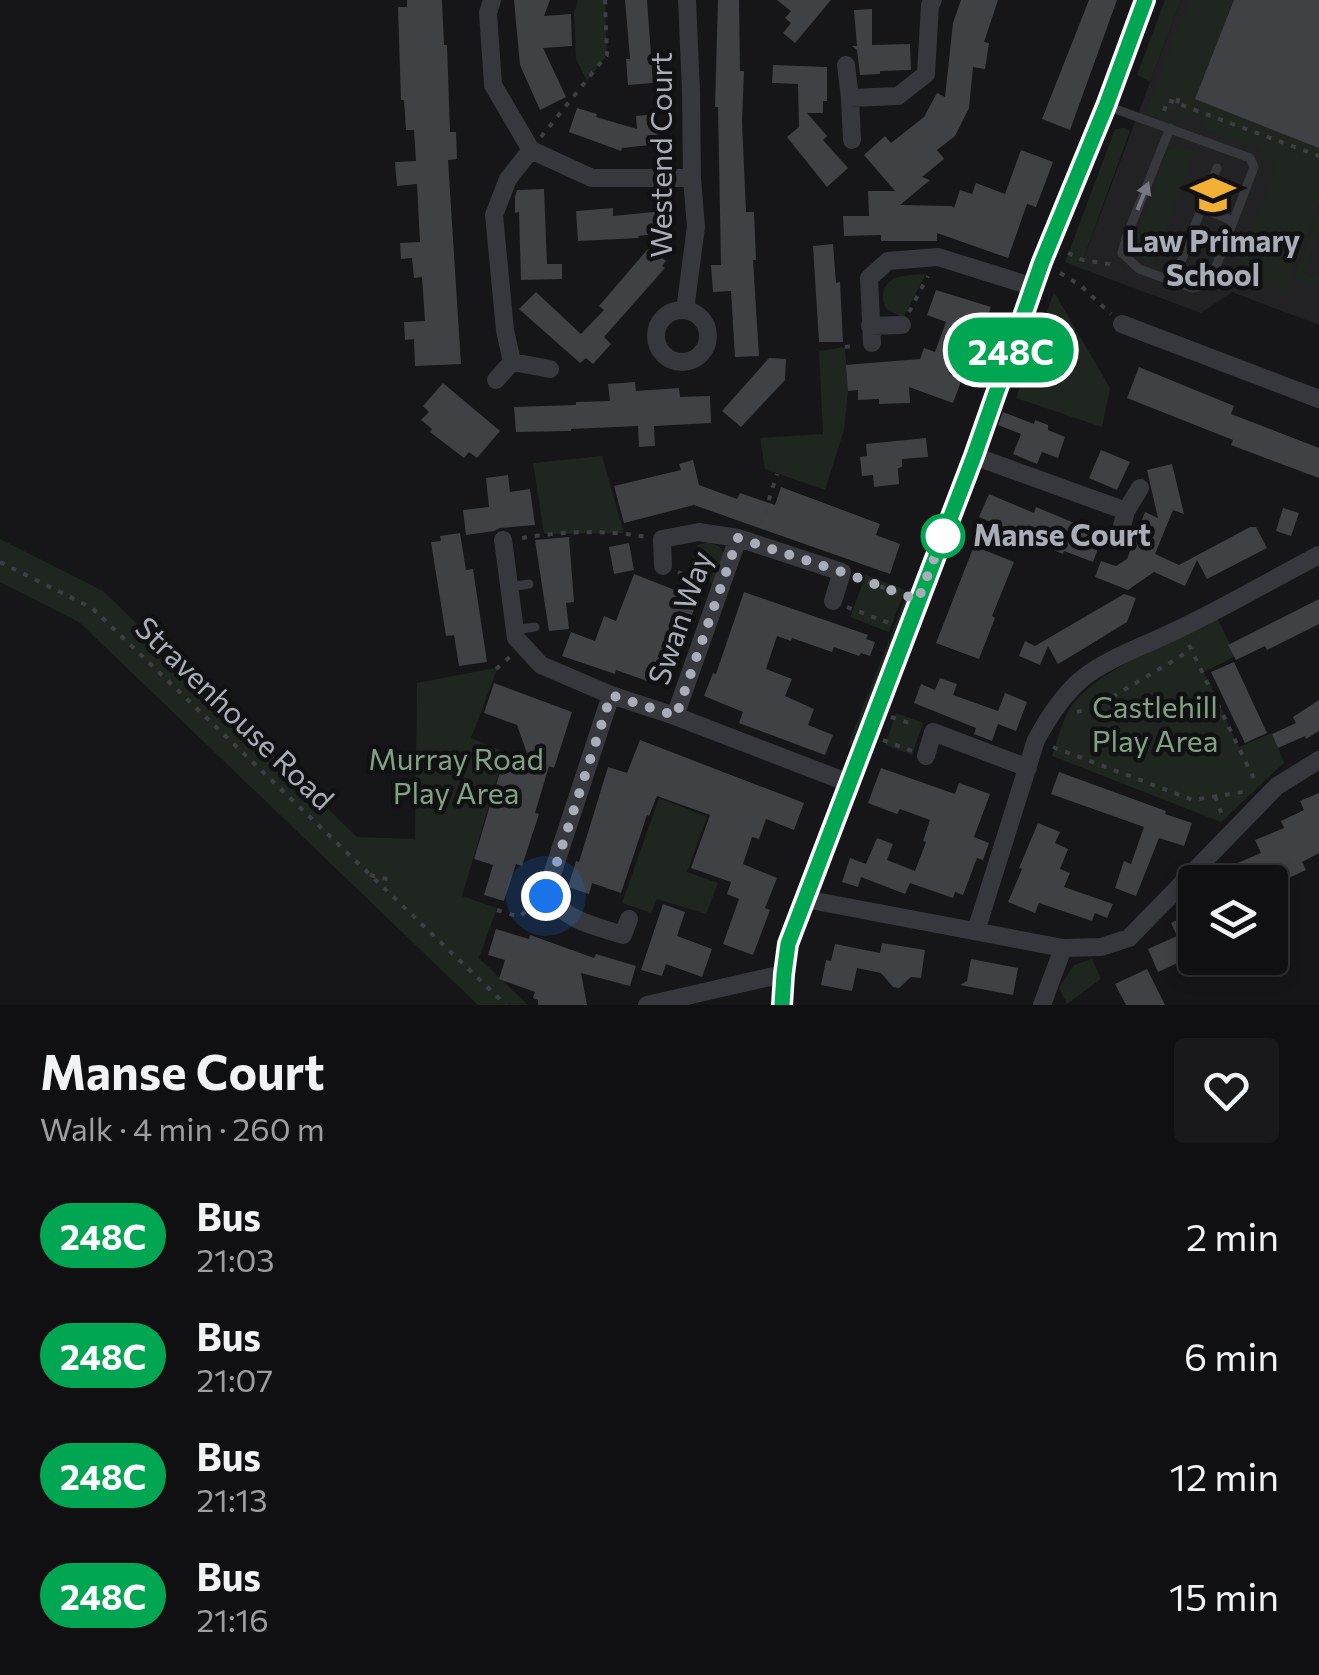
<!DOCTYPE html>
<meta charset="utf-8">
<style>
:root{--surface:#101012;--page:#19191b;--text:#f1f3f6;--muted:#9c9d9f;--line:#303032}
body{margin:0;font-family:Commissioner,sans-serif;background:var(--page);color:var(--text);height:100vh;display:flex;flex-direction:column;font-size:38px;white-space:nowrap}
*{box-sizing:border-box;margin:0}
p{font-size:32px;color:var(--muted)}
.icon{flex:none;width:55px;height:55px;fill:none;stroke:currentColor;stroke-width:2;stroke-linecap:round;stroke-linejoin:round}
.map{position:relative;height:1005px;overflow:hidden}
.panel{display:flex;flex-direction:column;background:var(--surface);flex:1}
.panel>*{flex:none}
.badge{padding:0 20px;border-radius:32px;font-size:35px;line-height:65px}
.tools{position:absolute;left:1178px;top:865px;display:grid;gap:20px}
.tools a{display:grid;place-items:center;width:110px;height:110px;border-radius:10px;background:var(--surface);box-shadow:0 5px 15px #0003,0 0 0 2px var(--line);font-size:50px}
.you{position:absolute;width:50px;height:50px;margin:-25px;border:8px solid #fff;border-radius:50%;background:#1a73e8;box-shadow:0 0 0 15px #1a73e833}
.map>.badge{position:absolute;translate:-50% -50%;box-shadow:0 0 0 5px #fff}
.round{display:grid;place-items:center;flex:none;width:105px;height:105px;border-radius:10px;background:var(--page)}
.head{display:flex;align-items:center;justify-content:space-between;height:170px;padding:0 40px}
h1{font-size:48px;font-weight:700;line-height:75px}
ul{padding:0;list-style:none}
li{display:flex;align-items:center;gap:30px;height:120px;padding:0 40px}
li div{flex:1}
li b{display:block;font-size:38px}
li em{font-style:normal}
li .badge{min-width:110px;font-weight:700;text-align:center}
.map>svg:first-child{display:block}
</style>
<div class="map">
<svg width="1319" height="1005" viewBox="0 0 1319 1005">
<rect width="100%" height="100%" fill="#161618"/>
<path fill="#222225" d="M1181 0H1319V325L1232 292 1201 313 1080 268Z"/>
<path fill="#1e261f" d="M578 0H605L607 55 587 81 576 59 574 13Z
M1165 0H1181L1150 82 1137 75Z
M1192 0H1319V205L1285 292 1235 273 1273 177 1274 164 1263 159 1259 148 1203 127 1204 122 1170 110 1165 120 1146 113 1174 37Z
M1124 128 1130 131 1080 268 1065 262 1115 129Z
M1176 146 1195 151 1153 264C1144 261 1134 259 1132 248L1168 151Z
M1319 213V232L1303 273 1313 277 1319 262 1318 286 1294 276Z
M926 274 903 318C902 317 889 310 888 310 879 301 883 285 892 280 901 274 916 275 926 274Z
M1054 292 1110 388 1102 427 1016 398Z
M845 347 848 391 844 430 825 490 765 469 760 438 823 434 819 351Z
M602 456 624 533 544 534 533 463Z
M0 539 103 591 357 837 415 839 417 683 495 668 497 670 471 738 505 752 462 896 497 908 479 958 528 1005H478L79 622 0 582Z
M708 542 719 546 724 554 713 584 687 573 698 545Z
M866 575 905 590 889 632 850 617Z
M905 599 911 601 853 747 848 745Z
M1217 618 1236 656 1204 672 1239 747 1272 733 1284 763 1221 822 1052 756C1057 742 1061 725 1068 712 1087 674 1179 638 1217 618Z
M896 713 923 723 912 755 885 745Z
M659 798 707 817 687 872 718 883 706 914 657 899 651 913 622 903Z
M1092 959 1101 979 1067 1004 1059 988 1074 965Z"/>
<path fill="#404145" d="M407 0H442L444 45H447L450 132H456L457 159 448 160 461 364 415 366 414 339 405 340 404 322 425 321 422 277 414 278 412 258 401 259 400 243 420 242 417 184 397 186 395 162 416 161 414 130H406L404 100H401L398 7H407Z
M514 0H550L544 16 571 14 572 46 543 48 566 97 540 110 520 65Z
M625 0H647L653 83 628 85 626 59H630Z
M718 0H739L740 71H744L742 122 746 212H754L756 260H753L759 356 735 357 731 291 713 292 711 265H721L718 107H715Z
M777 0H831L795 43 783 33 791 23 785 18 791 11Z
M961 0H998L984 42 989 43 985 69 973 67 969 108 955 136 937 150 944 159 922 177 930 180 900 205 952 206 954 208 960 190 972 194 976 183 1005 194 1021 150 1053 162 1036 207 1027 204 1008 258 937 233V241H881V235L844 236 843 216H869L868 191H895L864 155 885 136 891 143 924 117 937 93 945 97 953 23Z
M1089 0H1117L1070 130 1042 119Z
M1234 0H1319V148L1195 99Z
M872 9V45L910 44 911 70 880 71V74L860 75 857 50 852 46H857L854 10Z
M773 65 827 67V101H823V113H807L827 136 823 140 848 168 827 187 787 137 799 127 798 84 772 83Z
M577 108 597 114 596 117 637 129 636 116 657 114 659 144 622 148 621 151 569 132Z
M544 189 547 264H562V279L521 280 519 212 515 213V197L517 190Z
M613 208V216L664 211 666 233 638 236 639 238 578 241 576 211Z
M833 244 836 283 840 282 843 342H819L813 246Z
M647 250H653L666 261 662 266 665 268 604 337 611 344 593 364 586 358 580 363 519 309 536 292 581 334 604 310 599 306Z
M936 290 991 307 977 346 961 340 949 374 962 379 953 403 909 387 910 403 879 404V399L858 400V390L848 391 846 365 920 359 924 348 935 352 946 322 927 315Z
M769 358 786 359 785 380 741 427 722 411Z
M1139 367 1234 406 1231 414 1319 448V478L1231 445 1233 440 1127 398Z
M635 382 636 391 679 388 680 397 710 396 711 423 654 426 655 446 639 447 638 426 571 429V431L516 432 514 407 576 405V402L610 401 608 384Z
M443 383 500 431 477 458 469 452 464 458 430 432 432 429 421 420 429 412 423 406Z
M1003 412 1034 424 1035 420 1048 425V430L1065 437 1058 458 1042 452 1037 464 1013 454 1021 434 998 425Z
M926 438 928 457 902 459V467L898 468 899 484 874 487 873 475 862 476 860 457 867 456 866 444Z
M1101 450 1130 462 1117 490 1089 478Z
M693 460 699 485 737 499 740 493 775 505 781 487 880 524 876 535 900 544 890 574 694 505 624 523 614 486 681 470 679 464Z
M1172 464 1184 514 1173 510 1155 554 1179 565 1250 527H1256L1267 548 1207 579 1197 560 1185 586 1154 572 1128 590 1095 577 1101 561 1116 566 1127 559 1145 512 1158 518 1147 470Z
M508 475 510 492 530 489 535 525 500 528 494 531 466 535 463 510 489 507 486 478Z
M989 494 1034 513 1036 507 1103 535 1093 562 1064 551 1063 554 979 517Z
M1283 508 1299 513 1291 536 1276 531Z
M460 533 466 570 473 569 487 662 459 666 454 635 446 636 431 542 441 541 440 536Z
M569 537 574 602 566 603 569 629 549 631 535 540Z
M629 543 634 570 614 574 609 547Z
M974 546 1014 562 992 616 995 618 979 659 936 643Z
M634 574 698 599 684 636 671 631 653 683 616 670 615 674 562 656 571 632 595 641 604 616 616 621Z
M744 592 868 635 866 639 875 642 870 656 861 653 859 656 834 647 832 652 792 638 791 641 777 636 766 669 792 679 785 696 814 709 808 725 833 735 825 755 739 723 743 712 704 696 713 673 716 674Z
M1124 594 1136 598 1127 622 1078 652 1058 664 1048 646 1040 665 1019 656 1025 641 1035 646Z
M1319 599V624L1267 650 1265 646 1236 660 1228 645Z
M1234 662 1267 733 1245 743 1211 672Z
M940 678 957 684 953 695 998 711 1005 693 1027 702 1016 731 998 724 992 741 974 734 976 728 914 703 921 684 935 690Z
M494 683 572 712 554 768 549 766 535 813 539 814 522 866 516 864 504 901 484 895 493 865 474 859 506 752 529 759 517 725 484 713Z
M1319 700V731L1306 739 1305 736 1278 748 1272 734 1296 723 1293 717Z
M640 740 804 803 794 830 766 819 759 839 752 837 743 864 777 878 765 908 770 910 753 955 723 944 739 899 727 894 731 882 691 868 710 815 657 796 649 816 647 815 621 893 592 883 589 894 568 887 576 861 579 862 608 767 627 773Z
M881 768 955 794 959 783 990 794 974 837 989 843 983 860 977 858 963 895 955 892 953 898 910 883 905 894 861 877 858 887 842 882 850 858 866 864 877 838 893 844 887 860 915 871 926 842 923 841 930 820 900 809 897 814 868 803Z
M1059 772 1166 811 1165 814 1192 823 1184 846 1159 838 1136 896 1115 888 1124 861 1131 864 1144 827 1051 794Z
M1319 793V853L1302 862 1306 870 1280 882H1235L1228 867 1261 853 1255 840 1284 828 1281 821 1304 810 1300 801Z
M1038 823 1060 832 1055 843 1068 849 1060 869 1070 873 1064 887 1113 904 1107 918 1095 913 1092 921 1039 903 1035 913 1008 902 1022 869 1019 868Z
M663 904 685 912 677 936 712 949 702 977 666 964 662 976 641 970Z
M1195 911V940L1186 944 1191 957 1158 972 1148 949 1177 936 1171 923Z
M496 929 529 939 530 935 594 958 596 954 636 966 630 986 581 973 587 1005H538V1000L533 998 535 992 499 979 505 960 488 955Z
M882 943 925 950 921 978 911 977 899 988 893 987 881 973 857 968 852 991 821 985 826 960 831 961 835 944 880 953Z
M971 959 1018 968 1013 995 960 985 967 981Z
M1147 969 1165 1005H1126L1115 984Z"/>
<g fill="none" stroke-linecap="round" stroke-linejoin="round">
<path stroke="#3d3f44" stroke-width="4" stroke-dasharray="5 8" stroke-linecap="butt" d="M1177 103 1180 93
M1164 111 1168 100 1319 156
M541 137 607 55 605 0
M1068 253 1083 260 1116 265
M1060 273 1080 285 1111 314
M909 312 928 276
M845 347 857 345
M761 525 777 474
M522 538C563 531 607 530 647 537
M0 562 92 608 506 1005
M678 572 702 582
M856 577 903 595
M847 607 894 625
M1189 645 1257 785
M496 669 512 655
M1077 712 1097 706 1191 650
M891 717 915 725
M883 740 912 751
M1053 747 1193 800 1248 791
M1215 796 1222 815
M370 875 395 881
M497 910 519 917 530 908"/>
<path stroke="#37383d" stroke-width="9" d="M1107 106 1250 158 1254 167 1213 275 1205 285 1192 288 1139 269 1122 253 1126 238 1170 128
M1201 208 1233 221
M1179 267 1217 168
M509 587 529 584
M515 630 535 627"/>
<path stroke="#37383d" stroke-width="18" d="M492 0 488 13 493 85 531 150 592 178H692
M846 65 850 98 898 96 926 74 930 5 933 0
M850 98 852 140
M531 150 508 179 494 215 505 330 512 362 550 369
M656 336a26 26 0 1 1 52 0a26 26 0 1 1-52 0Z
M685 310 696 227 692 178 691 91 687 0
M1122 324 1319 399
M870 326 902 325
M872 343 869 278 888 261 938 257 1034 287
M496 380 512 362
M974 456 1126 511
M1119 537 1126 511 1140 488
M738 538 842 572 833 601
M503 540 516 638 541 665 611 695 675 716 849 783
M663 566 662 539 699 532 738 538 675 716
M611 695 545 896C573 922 588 924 623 935L629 919
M926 756 933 732 1028 768
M805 899 1063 948 1101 947 1129 938 1277 786 1319 760
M976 931 1036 740C1048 718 1063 694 1083 678 1107 658 1152 643 1181 628 1227 606 1273 579 1319 555
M647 1005 783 974
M782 1005 783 974 788 944 974 456 1043 263 1106 106 1145 0
M1042 1005 1063 948"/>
</g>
<defs><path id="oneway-solid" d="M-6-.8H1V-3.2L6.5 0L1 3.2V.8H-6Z" transform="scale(2.5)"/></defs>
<use fill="#757881" href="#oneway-solid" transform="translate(1143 196) rotate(-68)"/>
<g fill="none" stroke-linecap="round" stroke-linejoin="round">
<g stroke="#fff" stroke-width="22">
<path id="line" d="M782 1005 784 974 788 944 974 456 1042 262 1106 106 1145 0"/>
</g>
<use href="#line" stroke="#00a651" stroke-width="15"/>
<path stroke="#a8adb8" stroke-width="10" stroke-dasharray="0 18" d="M546 896 611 695 676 716 738 538 842 572 918 600 943 536"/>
</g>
<defs>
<g id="school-bare" transform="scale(3.45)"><path d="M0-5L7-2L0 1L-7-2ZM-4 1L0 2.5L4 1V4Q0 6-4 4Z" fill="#f2b134" stroke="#111113" stroke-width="2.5" paint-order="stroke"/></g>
</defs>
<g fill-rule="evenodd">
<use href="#school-bare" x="1213" y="195"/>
</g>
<circle fill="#fff" stroke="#00a651" stroke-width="5" cx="943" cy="536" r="20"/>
<g text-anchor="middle" stroke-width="9" stroke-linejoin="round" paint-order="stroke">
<g font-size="30" fill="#a8adb8" stroke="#111113">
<text transform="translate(662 155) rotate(-90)" y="10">Westend Court</text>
<text transform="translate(681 618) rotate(-71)" y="10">Swan Way</text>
<text transform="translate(234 714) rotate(44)" y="10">Stravenhouse Road</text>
</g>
<g font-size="30" font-weight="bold" fill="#a8adb8" stroke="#111113">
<text x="1213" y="252">Law Primary<tspan x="1213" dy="34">School</tspan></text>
</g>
<g font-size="30" font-weight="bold" fill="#a8adb8" stroke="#111113" text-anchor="start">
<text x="973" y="546">Manse Court</text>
</g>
<g font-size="30" fill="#7fa381" stroke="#111113">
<text x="1155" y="718">Castlehill<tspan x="1155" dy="34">Play Area</tspan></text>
<text x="456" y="770">Murray Road<tspan x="456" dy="34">Play Area</tspan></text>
</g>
</g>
</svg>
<div class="tools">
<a><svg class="icon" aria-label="layers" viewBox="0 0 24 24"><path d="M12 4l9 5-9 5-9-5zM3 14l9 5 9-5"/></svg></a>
</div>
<div class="you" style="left:546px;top:896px"></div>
<b class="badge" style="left:1011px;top:350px;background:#00a651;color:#fff">248C</b>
</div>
<section class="panel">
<div class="head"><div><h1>Manse Court</h1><p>Walk · 4 min · 260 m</p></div><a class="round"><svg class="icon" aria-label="heart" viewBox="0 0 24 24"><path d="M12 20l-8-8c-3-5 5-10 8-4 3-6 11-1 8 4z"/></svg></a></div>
<ul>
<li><span class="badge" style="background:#00a651;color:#fff">248C</span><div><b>Bus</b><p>21:03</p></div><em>2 min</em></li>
<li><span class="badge" style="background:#00a651;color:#fff">248C</span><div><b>Bus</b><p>21:07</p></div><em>6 min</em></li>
<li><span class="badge" style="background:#00a651;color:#fff">248C</span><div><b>Bus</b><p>21:13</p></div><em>12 min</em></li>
<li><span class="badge" style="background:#00a651;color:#fff">248C</span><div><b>Bus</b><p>21:16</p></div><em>15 min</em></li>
</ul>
</section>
